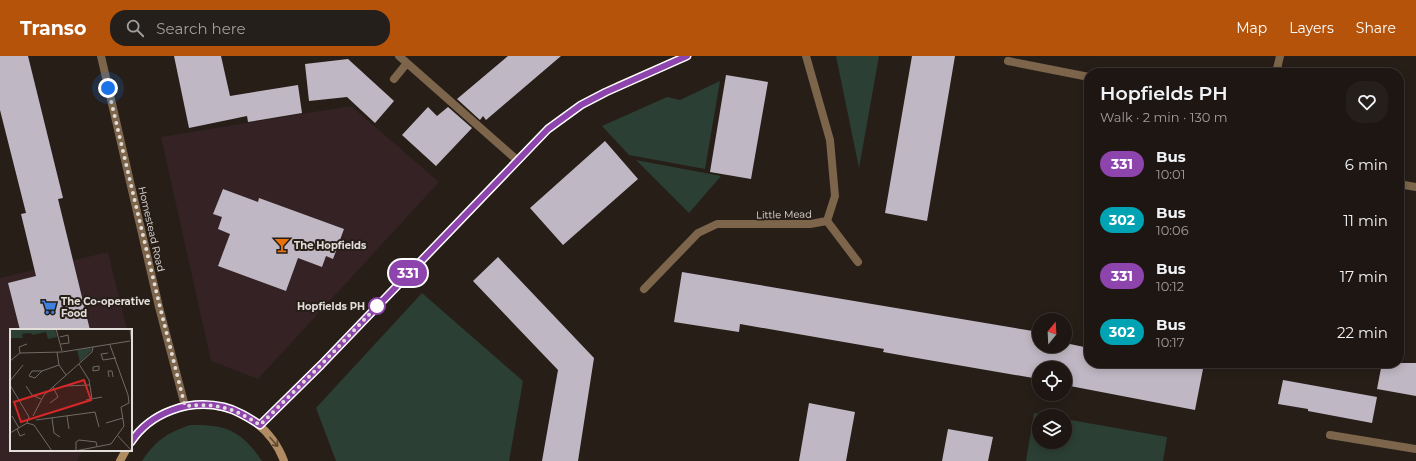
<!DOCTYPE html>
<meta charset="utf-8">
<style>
:root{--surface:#1d1612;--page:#251f1b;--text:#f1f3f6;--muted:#a09f9f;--line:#3b3532;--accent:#b45309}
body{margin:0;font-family:Montserrat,sans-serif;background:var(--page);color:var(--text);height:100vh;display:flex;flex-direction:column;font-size:15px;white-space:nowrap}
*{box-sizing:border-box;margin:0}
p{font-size:13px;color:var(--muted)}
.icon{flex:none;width:22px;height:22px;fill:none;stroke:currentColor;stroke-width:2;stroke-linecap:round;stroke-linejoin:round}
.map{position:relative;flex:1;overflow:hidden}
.panel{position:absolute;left:1084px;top:12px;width:320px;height:300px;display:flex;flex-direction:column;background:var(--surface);border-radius:16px;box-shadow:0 2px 10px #0003,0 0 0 1px var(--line)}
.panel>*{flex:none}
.badge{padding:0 8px;border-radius:13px;font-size:14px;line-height:26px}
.needle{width:26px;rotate:18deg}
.controls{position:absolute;left:1032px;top:257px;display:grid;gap:8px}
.controls a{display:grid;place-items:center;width:40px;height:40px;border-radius:50%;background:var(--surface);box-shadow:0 2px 10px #0003,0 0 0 1px var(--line);font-size:20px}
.you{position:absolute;width:20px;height:20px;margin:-10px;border:3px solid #fff;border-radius:50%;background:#1a73e8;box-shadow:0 0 0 6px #1a73e833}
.map>.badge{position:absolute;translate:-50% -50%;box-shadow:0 0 0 2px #fff}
.round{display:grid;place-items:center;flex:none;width:42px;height:42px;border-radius:16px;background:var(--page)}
.headline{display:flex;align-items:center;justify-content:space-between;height:68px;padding:0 16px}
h1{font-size:19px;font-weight:600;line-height:30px}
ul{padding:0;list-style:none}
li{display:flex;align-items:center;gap:12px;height:56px;padding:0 16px}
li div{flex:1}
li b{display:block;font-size:15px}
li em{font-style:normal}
li .badge{min-width:44px;font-weight:700;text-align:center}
header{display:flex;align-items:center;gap:24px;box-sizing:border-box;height:56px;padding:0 20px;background:var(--accent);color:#fff}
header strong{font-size:19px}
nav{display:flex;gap:22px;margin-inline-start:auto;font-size:14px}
.search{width:280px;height:36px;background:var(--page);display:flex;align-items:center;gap:10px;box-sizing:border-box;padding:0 14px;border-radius:16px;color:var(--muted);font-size:15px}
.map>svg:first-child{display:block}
</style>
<header>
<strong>Transo</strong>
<div class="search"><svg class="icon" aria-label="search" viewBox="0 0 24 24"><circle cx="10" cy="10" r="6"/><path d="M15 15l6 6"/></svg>Search here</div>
<nav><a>Map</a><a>Layers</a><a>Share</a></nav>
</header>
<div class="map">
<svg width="1416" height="405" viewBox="0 0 1416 405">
<rect width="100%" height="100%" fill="#271e18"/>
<path fill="#352225" d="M351 50 439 126 258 323 211 305 161 81Z
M108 196 127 274H11V394H83L77 405H0V222Z"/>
<path fill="#2b3f34" d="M836 0H879L859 112Z
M720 25 705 113 629 99 602 70 667 41 680 44Z
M636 104 721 120 689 157Z
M422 237 523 325 509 405H336L316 352Z
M1034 357 1050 360H1039V386H1065V363L1167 381 1163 405H1026Z
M190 369C226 368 242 375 262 405H142C156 384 167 377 190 369Z"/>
<path fill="#bfb8c4" d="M0 0H28L63 142 58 143 90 274H20L8 227 36 220 21 158 26 157 0 54Z
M174 0H221L230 40 298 29 302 57 248 66 247 60 189 72Z
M508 0H561L486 64 483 60 480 64 457 43Z
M912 0H955L927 165 885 157Z
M348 3 394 45 375 67 347 41 309 45 305 8Z
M726 19 768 26 751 123 710 116Z
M428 51 437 60 448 51 472 72 436 110 402 79Z
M605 85 638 123 563 189 530 152Z
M223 133 258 146 259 142 344 173 333 203 326 200 322 211 298 202 286 235 218 210 230 178 218 173 222 161 213 158Z
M498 201 594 302 578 405H542L558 314 473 225Z
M682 216 1039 276V290H1065V287L1089 292V307H1170L1203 313 1195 354 1070 330 1071 328 1065 327V312H1039V323L911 301 883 296 884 293 740 268 739 276 674 266Z
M1382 307H1416V340L1377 333Z
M1283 324 1377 341 1372 367 1308 355V353L1278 348Z
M809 347 855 356 846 405H799Z
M948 373 993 381 988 405H942Z"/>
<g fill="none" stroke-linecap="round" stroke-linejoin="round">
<path stroke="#7c654b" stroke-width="8" d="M399 0 517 104
M394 23 407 7
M827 165 858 206"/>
<path stroke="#7c654b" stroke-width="8" d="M101 0 159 251 185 350
M1008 5 1089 21
M1276 17 1280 0
M1399 128 1416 131
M644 233 698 177 717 168H810L827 165 835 140 830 84 806 0
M1330 379 1416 393"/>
<path stroke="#b18c62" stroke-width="8" d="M260 369 321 309 548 73 581 49 618 30 687 0
M131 386C170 328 260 340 284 405
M120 405 126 394"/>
</g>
<defs><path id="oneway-shaft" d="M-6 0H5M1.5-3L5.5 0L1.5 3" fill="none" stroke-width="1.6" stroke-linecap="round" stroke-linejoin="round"/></defs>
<use stroke="#5e4a36" href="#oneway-shaft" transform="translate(274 386) rotate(49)"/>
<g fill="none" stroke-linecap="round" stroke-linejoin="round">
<g stroke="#fff" stroke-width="9">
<path id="line" d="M131 386C151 356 189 343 224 351 237 354 248 361 260 369L321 309 548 73 581 49 606 36 687 0"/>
</g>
<use href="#line" stroke="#8e44ad" stroke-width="6"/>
<path stroke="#e3ddd9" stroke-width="4" stroke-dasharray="0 7.2" d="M108 32 160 251 185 350C217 347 234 352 260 369L321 309 382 245 377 250"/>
</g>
<defs>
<g id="bar-bare" transform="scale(1.2)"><path d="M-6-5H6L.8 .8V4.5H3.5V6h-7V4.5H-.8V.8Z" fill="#e8710a" stroke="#271e18" stroke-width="2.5" paint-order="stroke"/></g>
<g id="supermarket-bare" transform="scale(1.2)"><path d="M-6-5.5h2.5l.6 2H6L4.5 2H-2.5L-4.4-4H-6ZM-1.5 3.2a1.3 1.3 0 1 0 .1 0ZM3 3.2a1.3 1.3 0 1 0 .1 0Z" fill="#3f7fe0" stroke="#271e18" stroke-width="2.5" paint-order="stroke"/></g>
</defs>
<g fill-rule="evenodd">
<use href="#bar-bare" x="282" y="189"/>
<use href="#supermarket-bare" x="49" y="251"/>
</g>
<circle fill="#fff" stroke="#8e44ad" stroke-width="2" cx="377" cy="250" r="8"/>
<g text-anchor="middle" stroke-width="4" stroke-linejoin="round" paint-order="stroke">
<g font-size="10" fill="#e3ddd9" stroke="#271e18">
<text transform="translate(784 158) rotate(-1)" y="4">Little Mead</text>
<text transform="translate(152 173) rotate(77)" y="4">Homestead Road</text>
</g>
<g font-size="10" font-weight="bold" fill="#e3ddd9" stroke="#271e18" text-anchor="start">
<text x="294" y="193">The Hopfields</text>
<text x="61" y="249">The Co-operative<tspan x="61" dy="12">Food</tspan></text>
</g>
<g font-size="10" font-weight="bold" fill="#e3ddd9" stroke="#271e18" text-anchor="end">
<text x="365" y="254">Hopfields PH</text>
</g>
</g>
<g transform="translate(10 273)">
<rect width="122" height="122" fill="#271e18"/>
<path d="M0 0H45L47 8 38 10 36 3 22 6 21 4 12 5 13 9H0ZM80 19 82 21 70 33 67 21Z" fill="#2b3f34"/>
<path fill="none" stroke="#726a65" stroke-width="1" d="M46 0 52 22M120 0 122 16M50 8 58 6 59 14 51 15M47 23 49 36 56 46M10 24 9 18 17 15M98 24 91 25 93 31 106 29M0 32 10 24 52 23 120 12M69 35 79 51 82 70M89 37V41L83 42V38ZM32 42H22L19 47 25 49 32 42 49 36M99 48 98 42H102L103 48M0 52 13 36M0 56 19 88M16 57 22 66 31 70M54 57 80 56M76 71 92 68M40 74 48 68 43 58M2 87 9 99M23 87 34 66 82 23 83 18M57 87 59 100M19 88 17 94 24 96M42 89 44 104 50 108M26 91 85 83 89 98M96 94 113 89M24 96 42 122M7 100 10 107 15 105M0 104 17 94M108 107 122 122M66 121V113L69 111 86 113 87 117M65 122 101 115 114 97 111 78 119 74 118 66 100 16"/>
<path fill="#d62828" fill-opacity="0.15" stroke="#d62828" stroke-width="2" d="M74 51 81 71 11 93 4 73Z"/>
<rect width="122" height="122" fill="none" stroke="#e3ddd9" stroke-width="2"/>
</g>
</svg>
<div class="controls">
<a><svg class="needle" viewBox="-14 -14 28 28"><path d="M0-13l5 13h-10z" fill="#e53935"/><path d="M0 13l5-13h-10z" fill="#a09f9f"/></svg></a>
<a><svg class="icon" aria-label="locate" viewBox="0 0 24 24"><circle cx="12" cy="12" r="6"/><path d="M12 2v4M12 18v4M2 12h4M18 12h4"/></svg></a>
<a><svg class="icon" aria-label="layers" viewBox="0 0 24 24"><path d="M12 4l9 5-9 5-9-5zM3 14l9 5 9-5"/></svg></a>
</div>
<div class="you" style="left:108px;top:32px"></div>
<b class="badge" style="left:408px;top:217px;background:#8e44ad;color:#fff">331</b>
<section class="panel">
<div class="headline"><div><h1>Hopfields PH</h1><p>Walk · 2 min · 130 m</p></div><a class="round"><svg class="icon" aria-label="heart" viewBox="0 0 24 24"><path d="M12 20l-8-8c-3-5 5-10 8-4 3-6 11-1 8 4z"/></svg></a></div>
<ul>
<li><span class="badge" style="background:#8e44ad;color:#fff">331</span><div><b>Bus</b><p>10:01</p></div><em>6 min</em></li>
<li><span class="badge" style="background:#00a3b4;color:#fff">302</span><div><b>Bus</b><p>10:06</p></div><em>11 min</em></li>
<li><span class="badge" style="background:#8e44ad;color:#fff">331</span><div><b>Bus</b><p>10:12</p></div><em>17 min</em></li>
<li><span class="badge" style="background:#00a3b4;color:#fff">302</span><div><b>Bus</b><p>10:17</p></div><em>22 min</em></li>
</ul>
</section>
</div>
